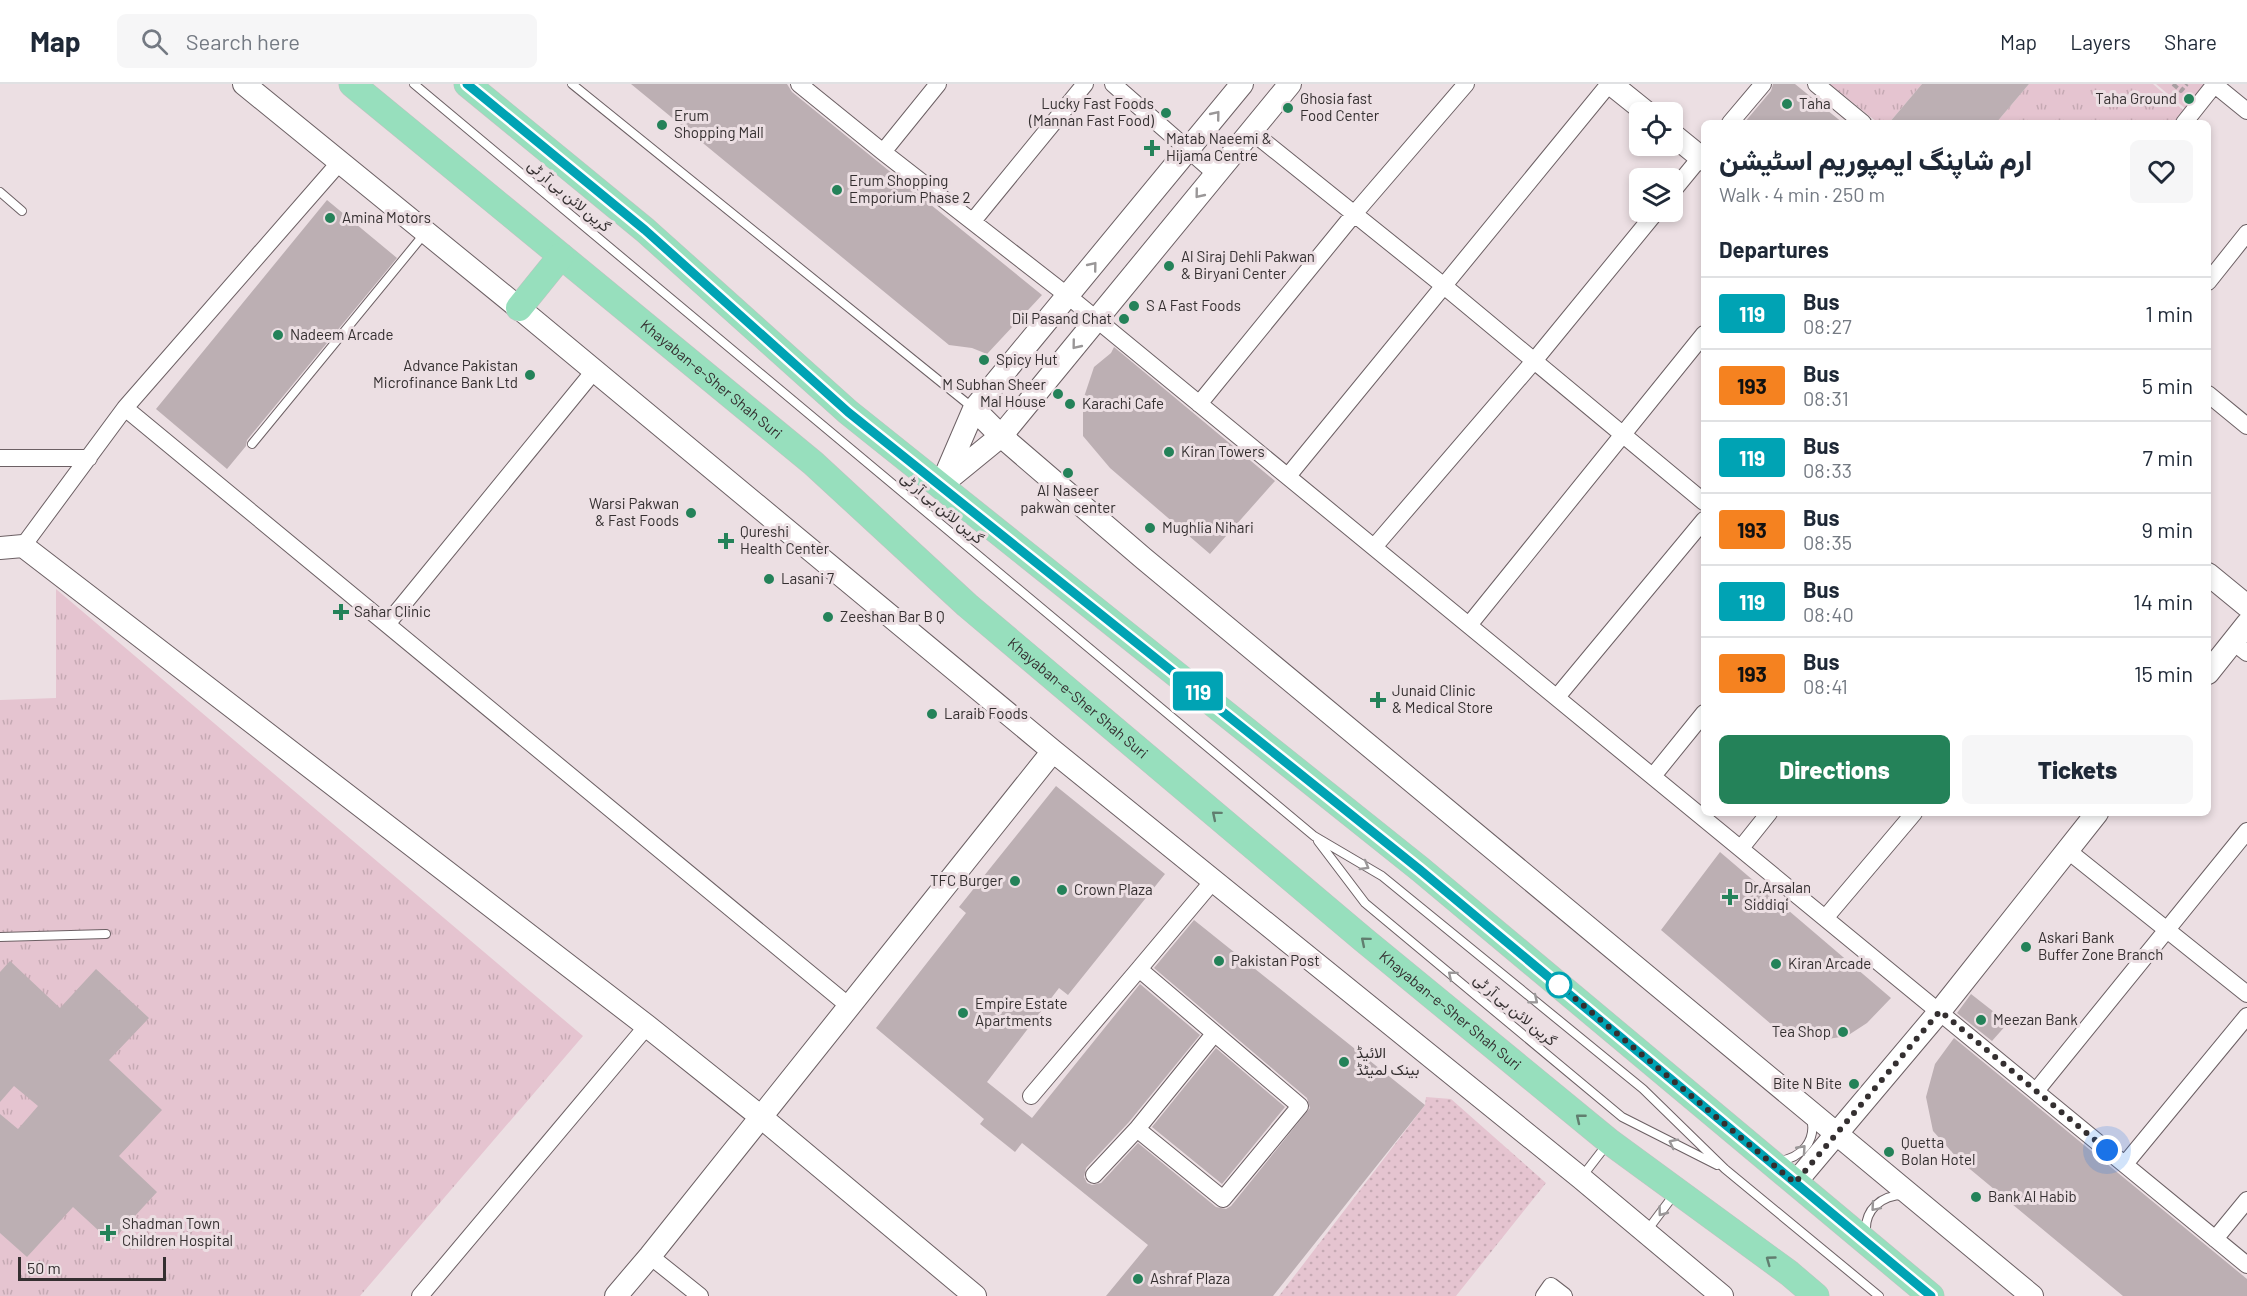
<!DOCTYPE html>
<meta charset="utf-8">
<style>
:root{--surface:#fff;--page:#f6f6f7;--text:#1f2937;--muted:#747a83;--line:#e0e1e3;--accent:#248259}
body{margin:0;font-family:Barlow,Vazirmatn,sans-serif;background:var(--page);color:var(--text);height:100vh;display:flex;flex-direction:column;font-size:22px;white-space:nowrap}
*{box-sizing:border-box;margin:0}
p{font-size:20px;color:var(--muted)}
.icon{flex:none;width:33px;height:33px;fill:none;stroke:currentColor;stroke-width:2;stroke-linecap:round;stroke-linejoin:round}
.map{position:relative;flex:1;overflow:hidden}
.drawer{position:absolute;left:1701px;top:36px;width:510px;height:696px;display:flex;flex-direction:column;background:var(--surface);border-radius:9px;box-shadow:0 3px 9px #0003}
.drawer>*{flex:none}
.badge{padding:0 12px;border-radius:4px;font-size:21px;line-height:39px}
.controls{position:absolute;left:1629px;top:18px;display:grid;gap:12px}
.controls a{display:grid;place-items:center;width:54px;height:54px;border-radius:9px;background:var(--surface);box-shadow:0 3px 9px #0003;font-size:30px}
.scale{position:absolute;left:18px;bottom:15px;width:148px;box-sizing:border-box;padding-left:6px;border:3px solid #342f30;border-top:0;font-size:16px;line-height:21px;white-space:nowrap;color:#342f30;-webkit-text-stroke:4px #ecdfe3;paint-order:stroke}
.you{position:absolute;width:30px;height:30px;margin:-15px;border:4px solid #fff;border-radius:50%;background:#1a73e8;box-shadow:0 0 0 9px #1a73e833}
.map>.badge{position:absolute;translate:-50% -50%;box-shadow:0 0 0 3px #fff}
h2{padding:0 18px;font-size:22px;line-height:54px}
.round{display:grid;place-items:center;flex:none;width:63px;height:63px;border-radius:9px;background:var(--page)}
.headline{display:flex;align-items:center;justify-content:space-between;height:102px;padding:0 18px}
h1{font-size:28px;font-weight:800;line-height:45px}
.cta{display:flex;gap:12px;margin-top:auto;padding:12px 18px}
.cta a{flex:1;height:69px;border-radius:9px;background:var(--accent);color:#fff;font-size:24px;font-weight:800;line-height:69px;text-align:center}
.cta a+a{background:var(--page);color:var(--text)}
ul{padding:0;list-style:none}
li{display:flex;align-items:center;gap:18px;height:72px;padding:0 18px;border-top:2px solid var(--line)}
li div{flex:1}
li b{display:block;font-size:22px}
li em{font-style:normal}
li .badge{min-width:66px;font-weight:700;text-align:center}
header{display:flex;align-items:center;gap:36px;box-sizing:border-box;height:84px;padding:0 30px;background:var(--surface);border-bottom:2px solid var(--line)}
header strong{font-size:28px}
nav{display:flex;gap:33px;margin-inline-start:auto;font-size:21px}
.search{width:420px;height:54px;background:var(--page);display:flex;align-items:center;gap:15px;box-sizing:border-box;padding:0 21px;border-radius:9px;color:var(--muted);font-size:22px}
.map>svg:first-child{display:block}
</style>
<header>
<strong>Map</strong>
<div class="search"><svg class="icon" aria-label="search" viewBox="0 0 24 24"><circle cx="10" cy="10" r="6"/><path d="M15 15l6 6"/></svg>Search here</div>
<nav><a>Map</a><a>Layers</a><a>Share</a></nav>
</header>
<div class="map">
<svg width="2247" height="1212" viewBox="0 0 2247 1212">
<defs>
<pattern id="grass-tufts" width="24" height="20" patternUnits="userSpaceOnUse" patternTransform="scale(1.5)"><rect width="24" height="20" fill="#e5c4d0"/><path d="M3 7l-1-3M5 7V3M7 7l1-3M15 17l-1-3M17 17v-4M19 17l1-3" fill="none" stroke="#c5a9b3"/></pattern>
<pattern id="park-dots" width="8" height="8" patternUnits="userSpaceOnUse" patternTransform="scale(1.5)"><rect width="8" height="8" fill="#e5c4d0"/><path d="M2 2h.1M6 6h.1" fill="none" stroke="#c5a9b3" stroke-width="1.8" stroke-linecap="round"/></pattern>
</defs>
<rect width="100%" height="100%" fill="#ecdfe3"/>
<path fill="url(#grass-tufts)" d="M1830 0H1922L1889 39H1878Z
M2029 0H2153L2183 26 2173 39H1996Z
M56 505 583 952 360 1212H0V616L56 614Z"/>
<path fill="url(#park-dots)" d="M1426 1013 1451 1015 1546 1099 1456 1212H1279L1425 1021Z"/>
<path fill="#e5c4d0" d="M2156 0H2216L2192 30Z"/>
<path fill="#bcafb3" d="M631 0H787L792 8 1042 211 987 270 972 264 949 261Z
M1773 0H1795L1843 39H1744L1771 7Z
M1922 0H2029L1996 39H1889Z
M327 116 397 174 247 356 246 362 227 385 156 325Z
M1114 263 1275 397 1210 470 1110 384 1083 352V316L1094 283 1111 269Z
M1056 702 1165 790 1068 911 1059 904 987 998 1032 1034 1140 900 1200 951 1129 1038 1086 1084 1084 1093 1087 1099 1092 1101 1101 1099 1138 1059 1216 1123 1226 1125 1231 1122 1310 1024 1307 1014 1154 884 1194 836 1425 1021 1273 1212H1106L1148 1161 1022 1059 1015 1068 980 1040 984 1035 876 944 966 829 959 823Z
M1720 768 1891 914 1867 939 1847 952 1821 956 1800 953 1778 946 1661 846Z
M10 877 60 924 96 885 149 934 109 976 162 1026 119 1072 157 1108 111 1158 73 1123 27 1173 0 1149V1030L18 1045 38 1022 14 1002 0 1018V888Z
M1971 910 2008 939 1992 957 1957 929Z
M1954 954 2247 1195V1212H2123L1959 1076 1933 1047 1926 1013 1935 980Z
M1216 964 1285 1023 1222 1100 1152 1043Z"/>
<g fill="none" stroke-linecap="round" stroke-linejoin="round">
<g stroke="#6c6064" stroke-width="10">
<path id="lane" d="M414 0 1314 752 1382 792 1643 1005 1725 1085 1879 1212
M572 0 973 324
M0 108 22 127
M252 360 425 149
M1318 757 1365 819 1622 1033 1717 1081
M0 853 106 850
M1779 1077C1801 1074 1817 1057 1811 1034
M1581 1094 1608 1059
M1646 1148 1676 1108
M1866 1149C1864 1126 1881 1111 1904 1111"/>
</g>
<g stroke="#6c6064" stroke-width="18">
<path id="street" d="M799 0 883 68 1068 212 2247 1181
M1113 0 1216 90
M1816 0 1863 39
M2215 1 2247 27
M1730 39 1763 0
M2184 39 2215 0
M1251 47 1444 202 1704 418
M883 68 938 0
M1672 108 1704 69
M973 137 1085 0
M2208 198 2247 149
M2208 310 2247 342
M1199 320 1354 130 1466 0
M125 324 849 922
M0 374H89
M1288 392 1609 0
M23 462 125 324 339 79
M1374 463 1534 277 1656 128
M388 539 594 287
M1469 541 1704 250
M2233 558 2247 569
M1557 613 1704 436
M1653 692 1704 629
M1741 764 1769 729
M2067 766 2247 910
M1826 833 1914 729
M2036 1007 2247 747
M1031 1012 1139 885
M1137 1045 1214 950
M2125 1080 2247 932
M1094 1091 1137 1045 1223 1115 1300 1022 1139 885 1213 797
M2215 1155 2247 1116
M650 1172 700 1212
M420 1212 647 942
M1544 1212 1551 1202 1564 1212"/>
</g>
<g stroke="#6c6064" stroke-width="24">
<path id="secondary" d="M244 0 519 224 1053 667 1581 1094 1722 1212
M1611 0 1646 28
M1672 50 1704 76
M974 325 1001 352 1143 474 2032 1212
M943 397 974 325 1242 0
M941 401 1001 352 1290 0
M0 464 23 462 647 942 761 1033 975 1212
M2208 490 2247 522
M2208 589 2247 540
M1795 1099 1940 927 2097 729
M616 1212 650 1172 1053 667"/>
</g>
<g stroke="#c2c1c1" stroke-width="27">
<g id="primary">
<path id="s1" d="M352 0 813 379 967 521 1364 856 1610 1058 1789 1189 1816 1212"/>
<path d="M467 0 645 146 848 328 1420 785 1931 1212"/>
<path d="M519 224 561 172"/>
</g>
</g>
<path stroke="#a99fa2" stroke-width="4" stroke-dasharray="6 3" stroke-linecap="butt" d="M2173 0 2181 7 2187 0"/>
<use href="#lane" stroke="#fff" stroke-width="8"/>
<use href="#street" stroke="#fff" stroke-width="16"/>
<use href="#secondary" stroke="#fff" stroke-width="22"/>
<use href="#primary" stroke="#97dfbd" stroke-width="26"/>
</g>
<defs><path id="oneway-chevron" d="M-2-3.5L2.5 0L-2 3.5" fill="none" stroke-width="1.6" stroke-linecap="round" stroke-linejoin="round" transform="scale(1.5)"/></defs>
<g stroke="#9a9798">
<use href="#oneway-chevron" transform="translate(1216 31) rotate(-51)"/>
<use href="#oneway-chevron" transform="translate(1199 110) rotate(129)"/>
<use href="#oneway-chevron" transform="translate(1093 182) rotate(-51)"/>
<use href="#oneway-chevron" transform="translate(1076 261) rotate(129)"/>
<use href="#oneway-chevron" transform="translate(1365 782) rotate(30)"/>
<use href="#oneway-chevron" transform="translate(1452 891) rotate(-140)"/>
<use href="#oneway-chevron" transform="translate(1534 916) rotate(39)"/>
<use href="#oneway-chevron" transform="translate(1673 1059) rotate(-153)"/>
<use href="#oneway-chevron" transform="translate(1802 1065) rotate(-48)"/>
<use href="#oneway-chevron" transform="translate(1875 1123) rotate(131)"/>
<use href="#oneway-chevron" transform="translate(1662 1128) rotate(127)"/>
</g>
<g stroke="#617e6f">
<use href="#oneway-chevron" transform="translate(1216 731) rotate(-140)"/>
<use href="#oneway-chevron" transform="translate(1365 857) rotate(-140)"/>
<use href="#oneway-chevron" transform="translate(1580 1034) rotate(-141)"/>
<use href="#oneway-chevron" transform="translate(1770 1176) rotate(-144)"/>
</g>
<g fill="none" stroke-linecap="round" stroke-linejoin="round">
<g stroke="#fff" stroke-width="14">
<path id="line" d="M467 0 645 146 848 328 1419 785 1931 1212"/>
</g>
<use href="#line" stroke="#00a3b4" stroke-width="9"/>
<path stroke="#342f30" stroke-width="6" stroke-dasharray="0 10.8" d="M1559 901 1795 1099 1940 927 2107 1066"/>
</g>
<g fill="#248259" stroke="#ecdfe3" stroke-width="2">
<circle cx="2189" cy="15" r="6"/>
<circle cx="1787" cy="20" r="6"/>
<circle cx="1288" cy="24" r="6"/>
<circle cx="1166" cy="29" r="6"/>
<circle cx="662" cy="41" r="6"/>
<path d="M1149 55h6v6h6v6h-6v6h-6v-6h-6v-6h6z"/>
<circle cx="837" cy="106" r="6"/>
<circle cx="330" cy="134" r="6"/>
<circle cx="1169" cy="182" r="6"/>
<circle cx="1134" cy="222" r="6"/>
<circle cx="1124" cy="235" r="6"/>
<circle cx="278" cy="251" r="6"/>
<circle cx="984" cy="276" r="6"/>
<circle cx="530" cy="291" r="6"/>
<circle cx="1058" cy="310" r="6"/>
<circle cx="1070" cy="320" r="6"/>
<circle cx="1169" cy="368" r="6"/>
<circle cx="1068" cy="389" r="6"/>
<circle cx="691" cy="429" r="6"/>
<circle cx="1150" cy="444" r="6"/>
<path d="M723 448h6v6h6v6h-6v6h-6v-6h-6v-6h6z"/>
<circle cx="769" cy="495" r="6"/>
<path d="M338 519h6v6h6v6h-6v6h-6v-6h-6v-6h6z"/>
<circle cx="828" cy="533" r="6"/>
<path d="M1375 607h6v6h6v6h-6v6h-6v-6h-6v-6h6z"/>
<circle cx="932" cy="630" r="6"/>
<circle cx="1015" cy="797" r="6"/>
<circle cx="1062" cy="806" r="6"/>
<path d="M1727 804h6v6h6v6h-6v6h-6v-6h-6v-6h6z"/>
<circle cx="2026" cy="863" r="6"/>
<circle cx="1219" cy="877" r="6"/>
<circle cx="1776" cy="880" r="6"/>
<circle cx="963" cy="929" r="6"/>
<circle cx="1981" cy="936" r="6"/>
<circle cx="1843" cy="948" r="6"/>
<circle cx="1344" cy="978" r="6"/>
<circle cx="1854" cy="1000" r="6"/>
<circle cx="1889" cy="1068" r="6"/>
<circle cx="1976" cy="1113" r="6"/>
<path d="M105 1140h6v6h6v6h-6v6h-6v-6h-6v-6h6z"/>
<circle cx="1138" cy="1195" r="6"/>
</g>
<circle fill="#fff" stroke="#00a3b4" stroke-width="3" cx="1559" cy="901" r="12"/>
<g text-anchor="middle" stroke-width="6" stroke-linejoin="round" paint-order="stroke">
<g font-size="15" fill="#342f30" stroke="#ecdfe3" text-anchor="start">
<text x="1300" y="20">Ghosia fast<tspan x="1300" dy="17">Food Center</tspan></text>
<text x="2177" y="20" text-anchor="end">Taha Ground</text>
<text x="1154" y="25" text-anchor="end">Lucky Fast Foods<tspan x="1154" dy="17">(Mannan Fast Food)</tspan></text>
<text x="1799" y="25">Taha</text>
<text x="674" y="37">Erum<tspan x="674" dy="17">Shopping Mall</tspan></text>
<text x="1166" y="60">Matab Naeemi &amp;<tspan x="1166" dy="17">Hijama Centre</tspan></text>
<text x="849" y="102">Erum Shopping<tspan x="849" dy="17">Emporium Phase 2</tspan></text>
<text x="342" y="139">Amina Motors</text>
<text x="1181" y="178">Al Siraj Dehli Pakwan<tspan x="1181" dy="17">&amp; Biryani Center</tspan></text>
<text x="1146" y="227">S A Fast Foods</text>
<text x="1112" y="240" text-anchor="end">Dil Pasand Chat</text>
<text x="290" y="256">Nadeem Arcade</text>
<text x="996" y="281">Spicy Hut</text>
<text x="518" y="287" text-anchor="end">Advance Pakistan<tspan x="518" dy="17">Microfinance Bank Ltd</tspan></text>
<text x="1046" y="306" text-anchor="end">M Subhan Sheer<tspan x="1046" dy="17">Mal House</tspan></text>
<text x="1082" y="325">Karachi Cafe</text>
<text x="1181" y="373">Kiran Towers</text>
<text x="1068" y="412" text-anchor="middle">Al Naseer<tspan x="1068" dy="17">pakwan center</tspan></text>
<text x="679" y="425" text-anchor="end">Warsi Pakwan<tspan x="679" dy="17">&amp; Fast Foods</tspan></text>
<text x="1162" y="449">Mughlia Nihari</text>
<text x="740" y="453">Qureshi<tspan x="740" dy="17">Health Center</tspan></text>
<text x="781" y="500">Lasani 7</text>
<text x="354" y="533">Sahar Clinic</text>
<text x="840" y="538">Zeeshan Bar B Q</text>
<text x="1392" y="612">Junaid Clinic<tspan x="1392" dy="17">&amp; Medical Store</tspan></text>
<text x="944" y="635">Laraib Foods</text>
<text x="1003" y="802" text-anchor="end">TFC Burger</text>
<text x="1744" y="809">Dr.Arsalan<tspan x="1744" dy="17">Siddiqi</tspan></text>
<text x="1074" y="811">Crown Plaza</text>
<text x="2038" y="859">Askari Bank<tspan x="2038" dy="17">Buffer Zone Branch</tspan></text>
<text x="1231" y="882">Pakistan Post</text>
<text x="1788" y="885">Kiran Arcade</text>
<text x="975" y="925">Empire Estate<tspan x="975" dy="17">Apartments</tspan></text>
<text x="1993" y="941">Meezan Bank</text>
<text x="1831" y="953" text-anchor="end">Tea Shop</text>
<text x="1356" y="974">الائیڈ<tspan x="1356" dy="17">بینک لمیٹڈ</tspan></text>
<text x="1842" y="1005" text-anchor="end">Bite N Bite</text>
<text x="1901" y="1064">Quetta<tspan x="1901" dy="17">Bolan Hotel</tspan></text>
<text x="1988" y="1118">Bank Al Habib</text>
<text x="122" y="1145">Shadman Town<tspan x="122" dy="17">Children Hospital</tspan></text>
<text x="1150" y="1200">Ashraf Plaza</text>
</g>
<g font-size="15" fill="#342f30" stroke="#ecdfe3">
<text transform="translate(569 112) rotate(40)" y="5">گرین لائن بی آر ٹی</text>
<text dy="5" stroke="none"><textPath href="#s1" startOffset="465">Khayaban-e-Sher Shah Suri</textPath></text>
<text transform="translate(942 424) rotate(40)" y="5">گرین لائن بی آر ٹی</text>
<text dy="5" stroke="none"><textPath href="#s1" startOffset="951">Khayaban-e-Sher Shah Suri</textPath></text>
<text transform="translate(1515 926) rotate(40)" y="5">گرین لائن بی آر ٹی</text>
<text dy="5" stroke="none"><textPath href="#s1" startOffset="1437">Khayaban-e-Sher Shah Suri</textPath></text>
</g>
</g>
</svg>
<div class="controls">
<a><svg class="icon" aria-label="locate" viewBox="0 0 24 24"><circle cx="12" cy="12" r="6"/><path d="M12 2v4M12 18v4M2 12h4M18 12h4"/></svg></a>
<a><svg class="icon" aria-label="layers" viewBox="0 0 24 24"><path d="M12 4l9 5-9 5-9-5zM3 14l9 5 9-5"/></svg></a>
</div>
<div class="scale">50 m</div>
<div class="you" style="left:2107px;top:1066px"></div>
<b class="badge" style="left:1198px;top:607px;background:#00a3b4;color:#fff">119</b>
<section class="drawer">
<div class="headline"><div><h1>ارم شاپنگ ایمپوریم اسٹیشن</h1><p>Walk · 4 min · 250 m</p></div><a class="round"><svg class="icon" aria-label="heart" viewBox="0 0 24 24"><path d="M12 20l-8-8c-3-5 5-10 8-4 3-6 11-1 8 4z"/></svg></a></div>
<h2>Departures</h2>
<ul>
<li><span class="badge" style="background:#00a3b4;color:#fff">119</span><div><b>Bus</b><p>08:27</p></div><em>1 min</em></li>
<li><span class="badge" style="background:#f58220;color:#111">193</span><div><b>Bus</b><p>08:31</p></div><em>5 min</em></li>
<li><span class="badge" style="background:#00a3b4;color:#fff">119</span><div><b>Bus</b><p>08:33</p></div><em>7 min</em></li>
<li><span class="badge" style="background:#f58220;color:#111">193</span><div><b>Bus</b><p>08:35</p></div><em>9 min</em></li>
<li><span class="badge" style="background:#00a3b4;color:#fff">119</span><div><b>Bus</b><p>08:40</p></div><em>14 min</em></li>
<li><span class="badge" style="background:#f58220;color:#111">193</span><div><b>Bus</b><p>08:41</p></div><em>15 min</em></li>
</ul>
<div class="cta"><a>Directions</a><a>Tickets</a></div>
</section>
</div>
